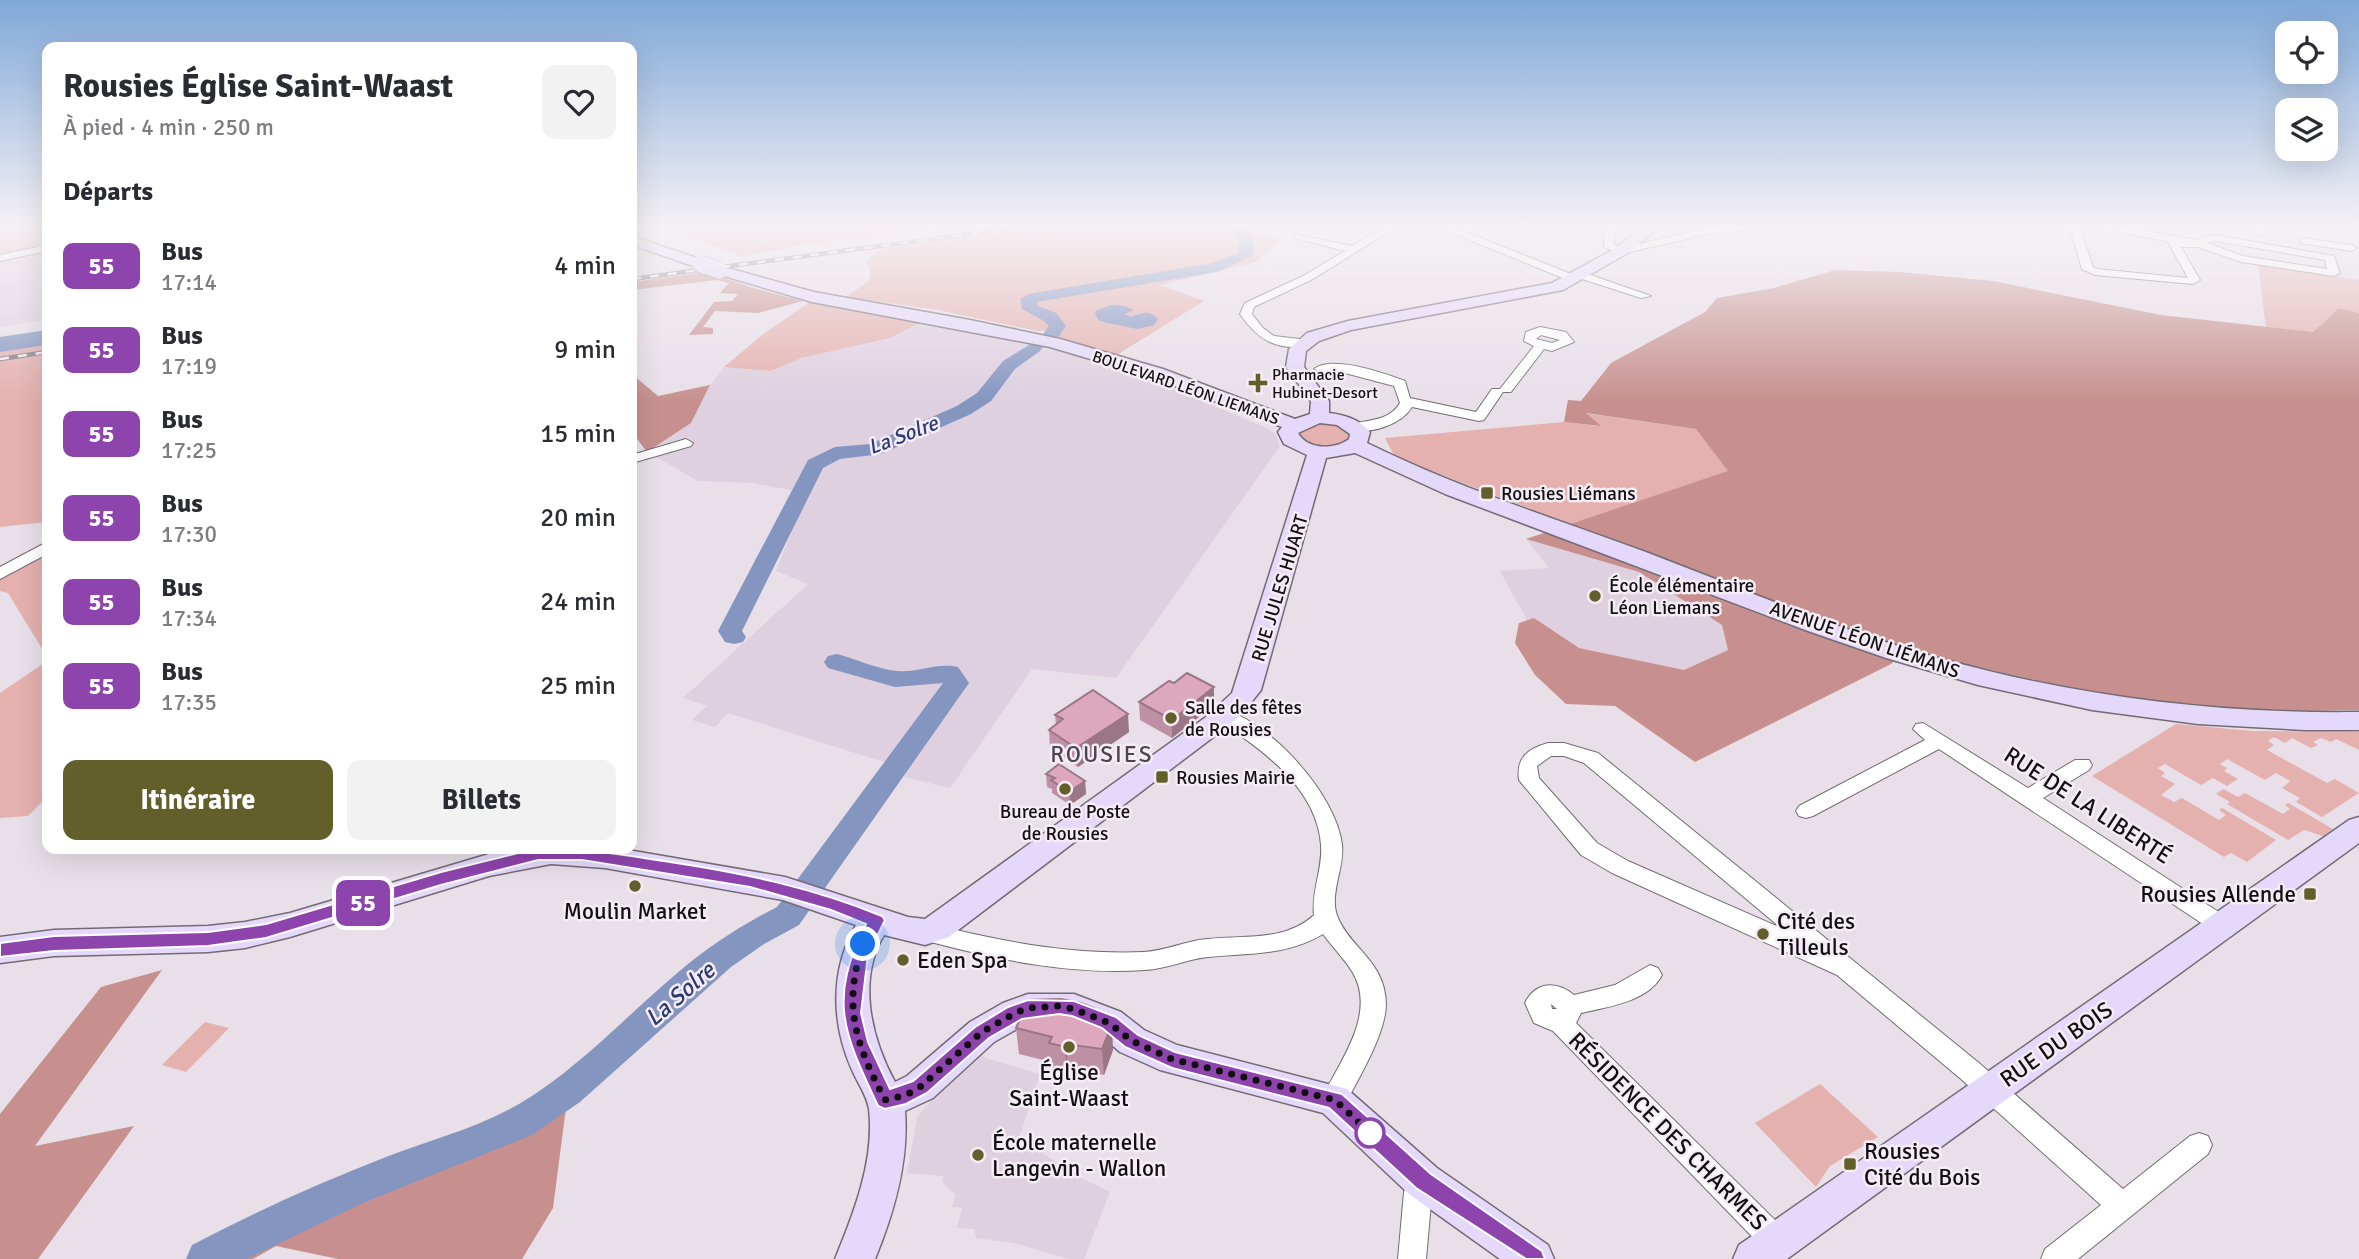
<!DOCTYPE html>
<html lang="fr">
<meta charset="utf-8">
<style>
:root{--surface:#fff;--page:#f2f2f3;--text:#2b2b33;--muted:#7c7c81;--accent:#635f2b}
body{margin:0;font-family:Signika,sans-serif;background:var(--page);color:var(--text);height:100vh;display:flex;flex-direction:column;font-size:26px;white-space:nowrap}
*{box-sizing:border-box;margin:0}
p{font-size:23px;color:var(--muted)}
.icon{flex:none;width:38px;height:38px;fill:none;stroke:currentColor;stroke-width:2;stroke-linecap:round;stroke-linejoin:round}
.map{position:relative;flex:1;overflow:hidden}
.panel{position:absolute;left:42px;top:42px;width:595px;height:812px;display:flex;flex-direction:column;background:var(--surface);border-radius:14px;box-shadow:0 7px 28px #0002}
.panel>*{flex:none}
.badge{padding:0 14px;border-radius:10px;font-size:24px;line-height:46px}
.buttons{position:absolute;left:2275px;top:21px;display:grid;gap:14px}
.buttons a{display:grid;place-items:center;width:63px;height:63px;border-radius:14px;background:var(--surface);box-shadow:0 7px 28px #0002;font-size:35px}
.you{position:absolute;width:35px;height:35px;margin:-18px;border:5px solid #fff;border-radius:50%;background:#1a73e8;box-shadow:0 0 0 10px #1a73e833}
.map>.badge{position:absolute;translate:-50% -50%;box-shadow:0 0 0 4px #fff}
h2{padding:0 21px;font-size:26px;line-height:63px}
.round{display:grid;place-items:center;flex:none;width:74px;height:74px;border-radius:14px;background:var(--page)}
.head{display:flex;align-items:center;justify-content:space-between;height:119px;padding:0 21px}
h1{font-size:33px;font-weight:800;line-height:52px}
.action{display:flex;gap:14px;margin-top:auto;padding:14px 21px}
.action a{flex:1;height:80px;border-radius:14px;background:var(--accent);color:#fff;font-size:28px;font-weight:800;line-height:80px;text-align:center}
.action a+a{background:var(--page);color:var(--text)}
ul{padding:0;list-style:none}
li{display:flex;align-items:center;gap:21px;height:84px;padding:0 21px}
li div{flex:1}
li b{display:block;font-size:26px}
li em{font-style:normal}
li .badge{min-width:77px;font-weight:700;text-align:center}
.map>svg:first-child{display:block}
</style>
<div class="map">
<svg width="2359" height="1259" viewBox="0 0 2359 1259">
<rect width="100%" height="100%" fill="#e8dfe8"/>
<path fill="#ded0df" d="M47 248V320L0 327V257Z
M923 321 1042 345 1150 379 1264 427 1275 433 1280 446 1116 678 1032 669 950 788 904 777 890 764 728 713 715 727 692 720 707 706 683 698 808 584 776 571 806 496 790 490 754 483 698 481 647 452 691 423 710 385 724 367 771 371 801 358 890 338Z
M1526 539 1639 572 1722 625 1728 650 1684 670 1579 648 1527 620 1500 571 1549 568Z
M978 1052 986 1058 1040 1074 1019 1138 1081 1178 1110 1192 1084 1259H1069L1014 1243 976 1238 974 1229 957 1228 962 1208 952 1207 956 1195 942 1182 944 1176 907 1173 917 1117 950 1078Z"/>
<path fill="#e4b1af" d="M0 225H47V248L0 257Z
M661 225H977L804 244 744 257Z
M1057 225H1267L1253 232 1281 239 1256 262 1160 285 1204 301 1102 364 1042 345 1061 330 1037 331 938 310 846 297 869 281 871 272 866 261 881 249Z
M2258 264 2359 280V313L2339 308 2313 332 2266 328Z
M812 300 923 321 890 338 801 358 771 371 724 367 762 335Z
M47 345V522L0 527V352Z
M1584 413 1696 429 1729 471 1572 525 1395 457 1385 438 1564 422 1599 426Z
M1321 422C1331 424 1342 424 1349 433L1347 440C1332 450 1309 449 1298 434L1299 430Z
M47 546V657L8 593 0 591V576Z
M47 661V797L28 816 0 818V693Z
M2176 724 2252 731 2359 732V750L2336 739 2331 742 2321 738 2313 742 2318 745 2311 748 2292 738 2285 743 2274 737 2268 741 2274 745 2267 750 2327 783 2335 779 2359 793 2322 817 2296 802 2300 798 2282 788 2290 781 2276 773 2265 780 2227 759 2220 764 2227 768 2224 771 2238 779 2227 786 2213 778 2201 785 2165 764 2158 768 2165 773 2161 776 2175 784 2161 795 2174 802 2182 798 2219 820 2226 815 2219 810 2222 808 2276 840 2247 862 2231 853 2224 857 2092 776Z
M2223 789 2238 797 2245 793 2283 814 2290 809 2285 805 2288 803 2333 829 2323 836 2304 830 2288 840 2227 804 2230 802 2216 794Z
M205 1022 229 1028 186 1072 162 1065Z
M1820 1084 1878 1137 1830 1166 1816 1187 1755 1123Z"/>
<path fill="#c7908e" d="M1835 270 1900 272 1993 281 2161 315 2313 332 2339 308 2359 313V710L2256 712 2125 700 1906 651 1891 664 1695 762 1615 706 1566 704 1535 675 1515 643 1519 623 1534 618 1579 648 1684 670 1728 650 1722 625 1639 572 1526 539 1728 471 1696 429 1586 413 1601 426 1564 422 1568 400 1581 401 1611 363 1705 312 1717 298 1774 288Z
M707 272 750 287 803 301 758 313 715 311 703 327 713 328V334L689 335 714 302 732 301 738 294 720 293 729 283 717 280 632 290V282Z
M632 374 658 396 710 385 691 423 647 452 632 432Z
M162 970 35 1146 134 1126 38 1259H0V1114L101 987Z
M570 1077 553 1208 522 1259H338L276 1246 253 1259H189L294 1203 425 1152 529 1107Z"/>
<path fill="#8495c0" d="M1112 305 1125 306 1134 310 1125 314 1131 317C1143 312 1149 310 1158 319L1154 325 1137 329 1099 321 1095 314 1097 310Z
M47 330V345L0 352V337Z"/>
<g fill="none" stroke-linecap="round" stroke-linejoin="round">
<path fill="#8495c0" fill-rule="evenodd" d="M1236 225H1256L1247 232 1253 241V255L1217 272 1037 302 1038 306 1056 313 1066 326 1057 339H1045L1042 335 1049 326 1044 321 1022 309 1020 299 1028 294 1213 263 1238 253 1239 241 1231 230Z
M1034 342 1040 343 1043 347 1040 351 1015 369 991 401 971 414 881 454 840 459 823 468 742 631 746 637 743 642 734 644 725 642 718 631 808 460 835 447 870 444 957 406 977 393 1003 361Z
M837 654C856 659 877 669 897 671 917 673 938 662 958 667L969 683 799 925 764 944 731 967 580 1102 532 1135 363 1203 247 1259H186L192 1245C255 1212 319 1183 386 1157 430 1140 478 1128 519 1104 577 1070 624 1018 675 975 706 948 740 926 777 907L943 683 895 687 828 668 824 662 828 656Z"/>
<g stroke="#736b73" stroke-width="2">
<path id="street" d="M1387 225H1400L1311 280 1254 307 1252 314 1263 328 1274 336 1308 340V346C1276 351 1257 339 1240 314L1245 303 1303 276 1345 251 1295 238V234L1352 246Z
M1433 225H1448L1576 276 1577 273H1585L1651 296 1641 298 1579 278 1578 281H1570Z
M1604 225H1614V245L1622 248 1712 227 1783 225 1778 228 1712 233 1621 254 1604 247Z
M2069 225H2079L2093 267 2097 269 2188 278 2169 244 2170 242 2085 225H2110L2198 240 2202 237 2215 235 2334 256 2340 273 2334 276 2241 262 2198 247H2181L2200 280 2193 284 2095 275 2082 269ZM2215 241 2325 260 2327 269 2243 256 2207 243Z
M2257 225H2267L2266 236H2258Z
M2304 238 2352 245 2357 248 2352 251 2300 243V239Z
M47 245V251L0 261V255Z
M1540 327 1566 332 1574 342 1552 351 1544 349 1511 392H1503L1484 420 1479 421 1412 407C1401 425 1371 434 1351 430V424C1369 420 1389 421 1400 403L1394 386 1341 372 1334 375 1314 369C1332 355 1384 373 1405 381L1410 398 1476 412 1492 389H1500L1534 346 1524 341 1526 332ZM1541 335 1560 340 1552 343 1536 339Z
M686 439 693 443 691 446 632 463V455Z
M47 542V554L0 579V567Z
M1224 710C1271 722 1337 796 1342 845 1345 868 1328 895 1338 918 1351 949 1386 962 1386 1005 1385 1036 1357 1081 1343 1108L1334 1112 1325 1108 1321 1100C1339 1062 1377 1015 1353 973 1345 959 1332 947 1323 934 1287 956 1248 953 1208 957 1187 959 1167 969 1145 970 1071 975 998 960 927 941L919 938 916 932 919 926 927 923C998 941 1070 955 1144 952 1165 951 1185 941 1207 939 1243 935 1285 942 1314 915 1311 891 1323 869 1321 845 1317 788 1262 749 1217 720L1214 716 1217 712Z
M1923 723 2028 788 2075 760H2089L2092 765 2089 770 2043 798 2231 920 2234 926 2231 932 2223 935 2215 932 1939 749 1813 816 1806 818 1799 816 1796 811 1799 806 1925 740 1913 729 1916 724Z
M1548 743H1564L1598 753 1979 1063 2123 1189 2190 1136 2199 1133 2208 1136 2212 1145 2208 1154 2078 1259H2041L2045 1249 2101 1205 1961 1079 1837 975 1612 873 1581 855 1519 780C1516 758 1527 749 1548 743ZM1551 756H1564L1584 763 1781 928 1628 861 1597 843 1539 778 1537 766Z
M1650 965 1658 968 1662 975C1648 1002 1607 1007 1581 1013L1576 1023 1787 1232 1791 1242 1787 1252 1777 1256 1767 1252 1553 1031 1534 1023 1525 1003C1535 982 1556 980 1574 995L1615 985ZM1551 1004 1557 1009H1552Z
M1423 1168 1433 1172 1437 1181 1432 1192 1426 1259H1398L1404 1192 1413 1172Z"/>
</g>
<g stroke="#736b73" stroke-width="3">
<path id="secondary" d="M1645 225H1662L1626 254 1563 290 1351 330 1319 341 1306 351 1304 367 1329 401V413C1345 415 1359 419 1370 432L1367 443C1456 487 1550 517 1643 551 1743 589 1843 632 1946 660 2081 697 2219 714 2359 712V730H2305L2198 724 2092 710 1978 685 1886 658 1808 631 1445 494 1355 453 1326 458 1261 690 1242 714 1224 729 949 937 925 945 884 935C857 980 871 1038 895 1082L907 1076 970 1022 1003 1003 1028 994H1074L1121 1012 1144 1030 1177 1045 1347 1089 1437 1168 1548 1245 1554 1259H1500L1409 1194 1323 1113 1160 1070 1120 1052 1097 1032 1072 1022 1027 1023 994 1042 933 1098 905 1111C909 1162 894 1213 875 1259H835C854 1213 875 1159 869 1109 867 1095 857 1082 852 1070 831 1023 830 970 856 925L783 900 605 868 551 864 489 876 290 937 245 948 208 952 54 956 0 963V937L54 930 208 926 245 922 290 913 489 854 515 849H622L785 877 908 917 925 919 1206 717 1232 693 1307 455 1284 444 1278 432 1282 427 1151 377 1050 347 812 302 714 273 711 270 714 267H724L814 292 970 320 1060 339 1163 369 1295 419 1310 414 1311 401 1286 367 1289 349 1307 333 1348 321 1552 283 1616 248ZM1320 423 1337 425 1350 434 1349 439C1335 450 1307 450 1298 433Z
M632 236 706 261 709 264 701 269 696 267 632 245Z
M2359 817V843L1787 1259H1733L1739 1245 2349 820Z"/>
</g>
<use href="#street" fill="#fff" fill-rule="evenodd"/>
<use href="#secondary" fill="#e4d9fb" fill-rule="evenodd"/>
<g stroke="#837d83" stroke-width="4.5">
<path id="rail" d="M632 279 1038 225
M0 359 47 352"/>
</g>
<use href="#rail" stroke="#f5ecf5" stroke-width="2.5" stroke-dasharray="9" stroke-linecap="butt"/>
<g stroke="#736b73" stroke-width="18" stroke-linecap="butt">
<path id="secondary-bridge" d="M701 264 719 270"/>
</g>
<use href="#secondary-bridge" stroke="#e4d9fb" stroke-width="17"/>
</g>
<path fill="#be90a3" d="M1174 683 1214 687V705L1172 738 1140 720 1139 702Z
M1055 715 1129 732 1078 767 1050 749 1049 730 1056 725Z
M1046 774 1085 781 1086 794 1070 805 1052 793V789L1047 787Z
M1016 1028 1113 1050 1104 1075 1068 1069 1067 1073 1052 1069 1051 1062 1019 1054Z"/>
<path fill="#9b7685" d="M1214 687V705L1172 738V720Z
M1128 714 1129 732 1078 767 1076 748Z
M1085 781 1086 794 1070 805 1069 792Z
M1112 1024 1113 1050 1104 1075 1102 1049Z
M1066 1044 1068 1069 1067 1073 1065 1047Z"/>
<path fill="#dda8be" stroke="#9b7685" stroke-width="2" d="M1187 673 1214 687 1172 720 1139 702 1169 681 1174 683Z
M1093 690 1128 714 1076 748 1049 730 1063 719 1055 715Z
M1059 764 1085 781 1069 792 1051 780 1055 778 1046 774Z
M1061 999 1081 1003 1094 1008 1112 1024 1102 1049 1066 1044 1065 1047 1049 1043 1052 1037 1016 1028 1028 1000Z"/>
<linearGradient id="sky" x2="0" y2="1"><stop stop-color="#80a8d8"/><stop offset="0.56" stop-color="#f5f1f5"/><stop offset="1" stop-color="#f5f1f5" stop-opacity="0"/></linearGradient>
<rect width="2359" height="402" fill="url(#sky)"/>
<path fill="#8e44ad" stroke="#fff" stroke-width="2" d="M538 848C583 848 626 855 670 862 744 873 813 888 882 916L885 920 868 955 861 1013 868 1042 890 1089 913 1081 975 1027 1008 1007 1028 1000 1074 1001 1116 1017 1138 1035 1175 1052 1342 1094 1431 1174 1542 1251 1545 1259H1526L1416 1188 1329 1108 1172 1068 1125 1047 1102 1028 1072 1016 1059 1014 1022 1019 989 1038 927 1093 906 1104 885 1109 878 1106C844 1033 827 1001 866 924L831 910 750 887 582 860H538L441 885 266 938 208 946 54 951 0 957V943L54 936 208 932 266 924 441 872Z"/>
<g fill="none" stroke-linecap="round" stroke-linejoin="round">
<path stroke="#120f12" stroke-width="7" stroke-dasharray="0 12.6" d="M863 944C842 1007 856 1044 885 1100L906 1095 920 1087 982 1032 1015 1013 1028 1008 1059 1006 1074 1009 1109 1023 1132 1041 1172 1059 1335 1100 1370 1133"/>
</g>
<g fill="#635f2b" stroke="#f5ecf5" stroke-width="2.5">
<path d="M1254.5 372.5h7v7h7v7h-7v7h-7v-7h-7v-7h7z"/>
<rect x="1480" y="486" width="14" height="14" rx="3.5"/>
<circle cx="1595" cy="596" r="7"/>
<circle cx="1171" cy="718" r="7"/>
<rect x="1155" y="770" width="14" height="14" rx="3.5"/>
<circle cx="1065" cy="789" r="7"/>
<circle cx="635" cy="886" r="7"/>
<rect x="2303" y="887" width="14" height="14" rx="3.5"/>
<circle cx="1763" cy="934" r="7"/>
<circle cx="903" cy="960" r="7"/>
<circle cx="1069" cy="1047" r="7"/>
<circle cx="978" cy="1155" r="7"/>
<rect x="1843" y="1157" width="14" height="14" rx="3.5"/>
</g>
<circle fill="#fff" stroke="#8e44ad" stroke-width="3.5" cx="1370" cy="1133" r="14"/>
<g text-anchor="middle" stroke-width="5" stroke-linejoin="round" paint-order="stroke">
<g font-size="16" fill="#120f12" stroke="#f5ecf5" text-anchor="start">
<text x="1272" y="380">Pharmacie<tspan x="1272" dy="18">Hubinet-Desort</tspan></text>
</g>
<g font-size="16" fill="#120f12" stroke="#f5ecf5">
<text transform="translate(1186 387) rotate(19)" y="6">BOULEVARD LÉON LIEMANS</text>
</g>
<g font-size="19" fill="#120f12" stroke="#f5ecf5" text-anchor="start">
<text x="1501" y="500">Rousies Liémans</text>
<text x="1609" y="592">École élémentaire<tspan x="1609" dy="22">Léon Liemans</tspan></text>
<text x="1185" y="714">Salle des fêtes<tspan x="1185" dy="22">de Rousies</tspan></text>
<text x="1176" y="784">Rousies Mairie</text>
<text x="1065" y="818" text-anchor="middle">Bureau de Poste<tspan x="1065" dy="22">de Rousies</tspan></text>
</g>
<g font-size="19" fill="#120f12" stroke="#f5ecf5">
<text transform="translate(1279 588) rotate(-73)" y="7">RUE JULES HUART</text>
<text transform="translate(1865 639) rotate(19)" y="7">AVENUE LÉON LIÉMANS</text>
</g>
<g font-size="21" font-style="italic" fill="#293b72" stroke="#f5ecf5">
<text transform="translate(903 435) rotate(-21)" y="7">La Solre</text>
</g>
<g font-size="23" letter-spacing="2" fill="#4d454d" stroke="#f5ecf5">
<text x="1102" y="762">ROUSIES</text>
</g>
<g font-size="23" fill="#120f12" stroke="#f5ecf5">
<text transform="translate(2088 805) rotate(33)" y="8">RUE DE LA LIBERTÉ</text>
<text transform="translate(2056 1044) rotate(-35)" y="8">RUE DU BOIS</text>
<text transform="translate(1668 1131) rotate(45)" y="8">RÉSIDENCE DES CHARMES</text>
</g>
<g font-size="23" fill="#120f12" stroke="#f5ecf5" text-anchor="start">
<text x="2296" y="902" text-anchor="end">Rousies Allende</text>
<text x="635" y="919" text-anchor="middle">Moulin Market</text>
<text x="1777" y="929">Cité des<tspan x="1777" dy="26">Tilleuls</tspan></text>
<text x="917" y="968">Eden Spa</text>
<text x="1069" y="1080" text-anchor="middle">Église<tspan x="1069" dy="26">Saint-Waast</tspan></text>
<text x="992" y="1150">École maternelle<tspan x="992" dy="26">Langevin - Wallon</tspan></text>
<text x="1864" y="1159">Rousies<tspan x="1864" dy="26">Cité du Bois</tspan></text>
</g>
<g font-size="24" font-style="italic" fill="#293b72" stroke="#f5ecf5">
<text transform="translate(680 994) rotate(-41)" y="8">La Solre</text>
</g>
</g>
</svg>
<div class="buttons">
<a><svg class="icon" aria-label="locate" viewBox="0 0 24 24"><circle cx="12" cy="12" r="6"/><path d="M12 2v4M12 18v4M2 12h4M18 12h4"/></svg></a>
<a><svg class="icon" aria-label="layers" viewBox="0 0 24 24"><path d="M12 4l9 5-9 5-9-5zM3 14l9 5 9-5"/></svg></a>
</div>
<div class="you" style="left:863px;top:944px"></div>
<b class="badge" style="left:363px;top:903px;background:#8e44ad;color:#fff">55</b>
<section class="panel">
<div class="head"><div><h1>Rousies Église Saint-Waast</h1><p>À pied · 4 min · 250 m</p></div><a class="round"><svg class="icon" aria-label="heart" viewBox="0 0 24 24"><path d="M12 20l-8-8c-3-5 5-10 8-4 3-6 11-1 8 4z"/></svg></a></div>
<h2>Départs</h2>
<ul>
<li><span class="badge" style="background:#8e44ad;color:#fff">55</span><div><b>Bus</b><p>17:14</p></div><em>4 min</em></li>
<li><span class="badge" style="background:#8e44ad;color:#fff">55</span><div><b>Bus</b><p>17:19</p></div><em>9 min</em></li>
<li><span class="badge" style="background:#8e44ad;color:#fff">55</span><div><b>Bus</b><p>17:25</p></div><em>15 min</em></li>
<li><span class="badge" style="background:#8e44ad;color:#fff">55</span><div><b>Bus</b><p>17:30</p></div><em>20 min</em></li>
<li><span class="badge" style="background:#8e44ad;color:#fff">55</span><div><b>Bus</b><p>17:34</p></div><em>24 min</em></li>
<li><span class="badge" style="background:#8e44ad;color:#fff">55</span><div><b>Bus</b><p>17:35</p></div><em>25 min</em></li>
</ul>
<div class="action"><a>Itinéraire</a><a>Billets</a></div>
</section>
</div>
